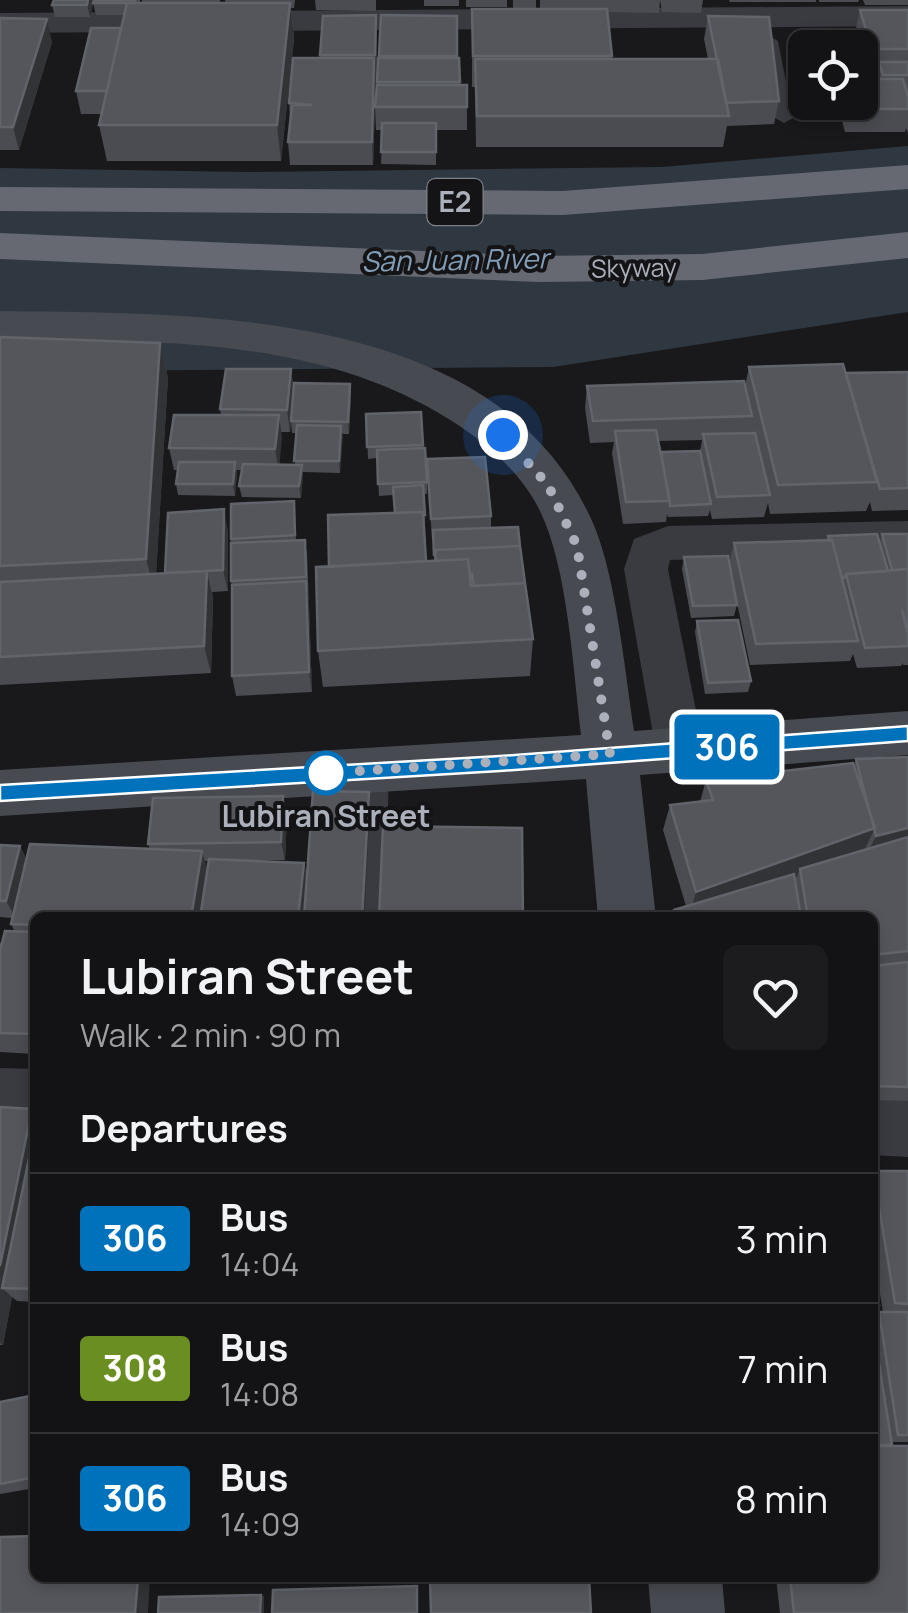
<!DOCTYPE html>
<meta charset="utf-8">
<style>
:root{--surface:#131315;--page:#1c1c1e;--text:#f1f3f6;--muted:#9d9ea0;--line:#323234}
body{margin:0;font-family:Manrope,sans-serif;background:var(--page);color:var(--text);height:100vh;display:flex;flex-direction:column;font-size:38px;white-space:nowrap}
*{box-sizing:border-box;margin:0}
p{font-size:32px;color:var(--muted)}
.icon{flex:none;width:55px;height:55px;fill:none;stroke:currentColor;stroke-width:2;stroke-linecap:round;stroke-linejoin:round}
.map{position:relative;flex:1;overflow:hidden}
.details{position:absolute;left:30px;top:912px;width:848px;height:670px;display:flex;flex-direction:column;background:var(--surface);border-radius:15px;box-shadow:0 5px 15px #0003,0 0 0 2px var(--line)}
.details>*{flex:none}
.badge{padding:0 20px;border-radius:8px;font-size:35px;line-height:65px}
.fabs{position:absolute;left:788px;top:30px;display:grid;gap:20px}
.fabs a{display:grid;place-items:center;width:90px;height:90px;border-radius:15px;background:var(--surface);box-shadow:0 5px 15px #0003,0 0 0 2px var(--line);font-size:50px}
.you{position:absolute;width:50px;height:50px;margin:-25px;border:8px solid #fff;border-radius:50%;background:#1a73e8;box-shadow:0 0 0 15px #1a73e833}
.map>.badge{position:absolute;translate:-50% -50%;box-shadow:0 0 0 5px #fff}
h2{padding:0 50px;font-size:38px;line-height:90px}
.round{display:grid;place-items:center;flex:none;width:105px;height:105px;border-radius:15px;background:var(--page)}
.head{display:flex;align-items:center;justify-content:space-between;height:170px;padding:0 50px}
h1{font-size:48px;font-weight:700;line-height:75px}
ul{padding:0;list-style:none}
li{display:flex;align-items:center;gap:30px;height:130px;padding:0 50px;border-top:2px solid var(--line)}
li div{flex:1}
li b{display:block;font-size:38px}
li em{font-style:normal}
li .badge{min-width:110px;font-weight:700;text-align:center}
.map>svg:first-child{display:block}
</style>
<div class="map">
<svg width="908" height="1613" viewBox="0 0 908 1613">
<rect width="100%" height="100%" fill="#19191c"/>
<path fill="#2f3840" d="M908 146V312L553 367 65 371 0 366V168L246 172 662 167Z"/>
<g fill="none" stroke-linecap="round" stroke-linejoin="round">
<path fill="#3a3b41" fill-rule="evenodd" d="M770 36 778 41 793 118 784 123 775 118 762 41Z
M377 760 386 763 389 770 385 918H359L365 770 368 763Z"/>
<path fill="#3a3b41" fill-rule="evenodd" d="M908 6V26L0 33V13Z
M908 521V553L670 560 668 569 704 751 697 765 680 771 663 765 656 751 624 569 634 539 668 526Z
M0 1068 35 1069V1123L0 1122Z
M872 1099 908 1101V1157L872 1155Z"/>
<path fill="#484a51" fill-rule="evenodd" d="M0 311C198 314 497 306 593 523 616 576 625 672 634 731L908 711V755L640 775 656 918H598L586 779 0 816V770L581 735C573 669 568 569 540 511 519 468 477 435 437 412 303 335 150 342 0 339Z
M648 1578H722L725 1613H651Z"/>
<path fill="#666972" fill-rule="evenodd" d="M908 165V189L563 215 0 211V187L563 191Z
M908 232V258L702 280 539 282 0 259V233L539 256 702 254Z"/>
</g>
<path fill="#4a4c51" fill-rule="evenodd" d="M54 0H140V3H142V0H220V3H226L225 0H295L294 8H291L294 39 281 161H107L99 125 101 114H81L76 91 121 28 124 15H96L93 3 90 17H55L52 5Z
M315 0H376V11L316 10Z
M424 0H459V6H424Z
M466 0H507V7H466Z
M513 0H536V9H540V0H660L659 13 607 12 612 59H708L704 39 708 16 779 101 774 124 727 126 723 147H476L475 87H472V9H513Z
M660 0H703L701 13 662 12Z
M729 0H816V2H730Z
M819 0H859L858 2H819Z
M863 0H908V5H865Z
M860 10H908V133L906 128 905 132H845L837 102H860L878 79 877 72H866L855 33Z
M381 15 457 16V58H459L460 85H467V130H436V165L381 164 382 130H376L375 107 378 58H379Z
M323 16 377 38 373 165H290L288 142 290 117 289 103 320 58Z
M0 18 52 42 19 150H0Z
M0 337 160 343 168 378 156 573H165L228 531V591L212 592 213 599 211 673 0 685Z
M749 367 846 374 908 372V510L872 511 870 502 866 511 770 514 768 503 764 517 712 519 710 510 708 516 668 517 667 514 666 522 623 524 612 453 614 442 590 443 585 408 587 386H745ZM702 440 700 451 661 452 658 441Z
M291 369 294 391 350 384 351 396 349 434H342L340 473 303 472 301 498 242 497 239 486 242 470H237L235 496 178 495 176 484 178 470H174L169 448 221 415 220 409ZM291 422 292 433H297L295 465H279L281 432H290Z
M421 412 427 482V494H424L426 561H434L433 540H432L427 459 491 516V528L533 639 530 676 323 687 318 651 329 566 395 513 393 495 379 496 377 458 368 459 366 414Z
M294 501 296 540 307 551 312 692 236 696 232 676 231 539Z
M882 534H908V665H903V663L901 666 857 668 853 654 850 661 750 665 732 579 737 605 734 616 691 618 682 569 684 557 729 564 734 543 827 540 828 536 880 541Z
M697 621 751 681 748 692 705 694 695 632Z
M908 757V1101L872 1100V918H671L674 910 686 906 663 830 670 805 700 802 706 780 854 764 856 759Z
M283 796 287 815 285 860H243L304 863 307 876 370 810 365 918H304L209 861H205L207 869 35 918V1054L0 1052V943L15 932 11 924 12 918 0 917V845L20 846 26 859 150 849 148 844Z
M0 1107 35 1112V1302L17 1301 12 1297 3 1345H0Z
M872 1171H908V1442H891L908 1613H780L776 1578H872V1318L879 1312H883L872 1246Z
M35 1395V1488L0 1494V1402Z
M155 1578H312V1579L163 1584 155 1582Z"/>
<path fill="#323337" d="M88 0H94L90 17 87 5Z
M290 3 294 39 281 161 277 125Z
M376 15 377 38 376 78 375 55Z
M47 19 52 42 19 150 13 127Z
M374 58 376 81 373 165 372 142Z
M160 343 168 378 155 592 146 559Z
M291 369 294 392 290 432 287 410Z
M350 384 351 396 349 434 348 422Z
M279 415 282 437 279 471 275 449Z
M341 426 343 437 340 473 339 461Z
M235 462 237 474 235 496 233 484Z
M302 465 303 476 301 498 299 486Z
M224 509 228 531V591L223 570Z
M207 571 213 599 211 673 204 646Z
M306 581 309 602 312 692 309 672Z
M369 792 370 810 365 918H362Z
M283 796 287 815 285 860 281 842Z
M875 828 863 853 800 869 797 877 689 916 696 892Z
M908 828V843L867 854 876 836Z
M20 846 29 864 16 918 6 901Z
M202 851 207 869 199 918H191Z
M304 863 308 881 304 918H298Z
M32 1109 35 1112V1182L2 1288 12 1297 3 1345 0 1343V1266Z
M138 1578H150L148 1613H135Z
M261 1595 264 1596V1613H260Z"/>
<path fill="#55565c" stroke="#62646b" stroke-width="2.5" d="M54 0H88L87 5H52Z
M94 0H135V3H93Z
M127 3H290L277 125H99Z
M472 9H607L612 56H473Z
M860 10H908V49H872Z
M376 15 375 55H320L323 16Z
M381 15 457 16V56H379Z
M708 16 769 17 779 101 726 103Z
M0 18 47 19 13 127H0Z
M91 28H121L107 91H76Z
M293 58H374L372 142H288L292 105H312L289 103Z
M378 58H459L460 82H377Z
M475 59H718L729 116H477Z
M879 62H908V75H883Z
M860 79H903L908 97V109H850L849 102H860Z
M377 85H467V107H375Z
M382 123H436V152H381Z
M0 337 160 343 146 559 0 566Z
M843 364 877 482 778 485 749 367Z
M226 369H291L287 410 220 409Z
M908 372V488L880 489 846 373Z
M744 381 752 416 593 421 587 386Z
M294 383 350 384 348 422 291 421Z
M421 412 423 445 367 447 366 414Z
M174 415H279L275 449 169 448Z
M297 425 341 426 339 461H294Z
M656 430 670 501 626 502 615 431Z
M755 433 770 495 717 497 703 434Z
M425 448 427 482 378 484 377 450Z
M700 451 711 504 670 506 661 452Z
M485 457 491 516 431 519 427 459Z
M179 462H235L233 484H176Z
M243 464 302 465 299 486H239Z
M423 485 425 515H423V512L395 513 393 487Z
M294 501 295 535 231 539V504Z
M224 509 223 570 165 573 168 513Z
M423 512 426 561 329 567 328 515Z
M518 527 520 546 435 550 434 556 433 530Z
M877 534 888 571 846 574 844 578H842L832 540H829L828 536Z
M882 534H908V569L892 570Z
M305 540 306 577 231 581V543Z
M832 540 858 641 756 644 734 543Z
M520 546 525 583 474 586 472 574H470L468 559 436 561 435 550Z
M728 556 737 605 693 606 684 557Z
M468 559 471 586 525 583 533 639 318 651 316 567Z
M908 569V629L902 610 908 635V646L865 648 846 574Z
M207 571 204 646 0 657V582Z
M306 581 309 672 232 676V585Z
M738 620 751 681 708 683 697 621Z
M908 757V828L876 836 856 759Z
M853 763 875 828 696 892 670 805 713 800 706 780Z
M313 791 369 792 362 918H304Z
M283 796 281 842 148 844 153 798Z
M383 826 522 828 523 918H379Z
M908 837V951L872 955V918H808L800 869Z
M30 844 202 851 191 918H35V925L11 924Z
M0 845 20 846 6 901H0Z
M209 859 304 863 298 918H200Z
M794 874 801 918H675L674 910Z
M5 931 35 932V1034L0 1033V951Z
M908 962V1087L872 1086V966Z
M0 1107 32 1109 0 1266Z
M35 1130V1289L2 1288Z
M873 1171H908V1304L895 1303Z
M872 1267 879 1305H872Z
M879 1312H908V1435H898Z
M872 1320 892 1445H872Z
M35 1395V1477L0 1484V1402Z
M872 1446H908V1613H794L790 1578H872Z
M35 1536V1578H138L135 1613H0V1537Z
M155 1578H281L155 1582Z
M430 1578H589L591 1613H431Z
M417 1586V1613H272L273 1590Z
M261 1595 260 1613H158L159 1597Z"/>
<path fill="#0072bc" stroke="#fff" stroke-width="2.5" d="M908 726V741L500 771 0 801V785L500 756Z"/>
<g fill="none" stroke-linecap="round" stroke-linejoin="round">
<path stroke="#acb0bb" stroke-width="10" stroke-dasharray="0 18" d="M326 773 316 774 610 754 577 546 548 485 503 435"/>
</g>
<circle fill="#fff" stroke="#0072bc" stroke-width="5" cx="326" cy="773" r="20"/>
<g text-anchor="middle" stroke-width="8" stroke-linejoin="round" paint-order="stroke">
<g font-size="25" fill="#acb0bb" stroke="#141417">
<text transform="translate(634 268) rotate(-1)" y="9">Skyway</text>
</g>
<rect fill="#141417" stroke="#7e818a" stroke-width="2.5" x="427.5" y="179" width="55" height="46" rx="8"/>
<g font-size="28" font-weight="bold" fill="#acb0bb">
<text x="455" y="212">E2</text>
</g>
<g font-size="28" font-style="italic" fill="#839eb6" stroke="#141417">
<text transform="translate(455 260) rotate(-1)" y="10">San Juan River</text>
</g>
<g font-size="30" font-weight="bold" fill="#acb0bb" stroke="#141417">
<text x="326" y="827">Lubiran Street</text>
</g>
</g>
</svg>
<div class="fabs">
<a><svg class="icon" aria-label="locate" viewBox="0 0 24 24"><circle cx="12" cy="12" r="6"/><path d="M12 2v4M12 18v4M2 12h4M18 12h4"/></svg></a>
</div>
<div class="you" style="left:503px;top:435px"></div>
<b class="badge" style="left:727px;top:747px;background:#0072bc;color:#fff">306</b>
<section class="details">
<div class="head"><div><h1>Lubiran Street</h1><p>Walk · 2 min · 90 m</p></div><a class="round"><svg class="icon" aria-label="heart" viewBox="0 0 24 24"><path d="M12 20l-8-8c-3-5 5-10 8-4 3-6 11-1 8 4z"/></svg></a></div>
<h2>Departures</h2>
<ul>
<li><span class="badge" style="background:#0072bc;color:#fff">306</span><div><b>Bus</b><p>14:04</p></div><em>3 min</em></li>
<li><span class="badge" style="background:#6b8e23;color:#fff">308</span><div><b>Bus</b><p>14:08</p></div><em>7 min</em></li>
<li><span class="badge" style="background:#0072bc;color:#fff">306</span><div><b>Bus</b><p>14:09</p></div><em>8 min</em></li>
</ul>
</section>
</div>
